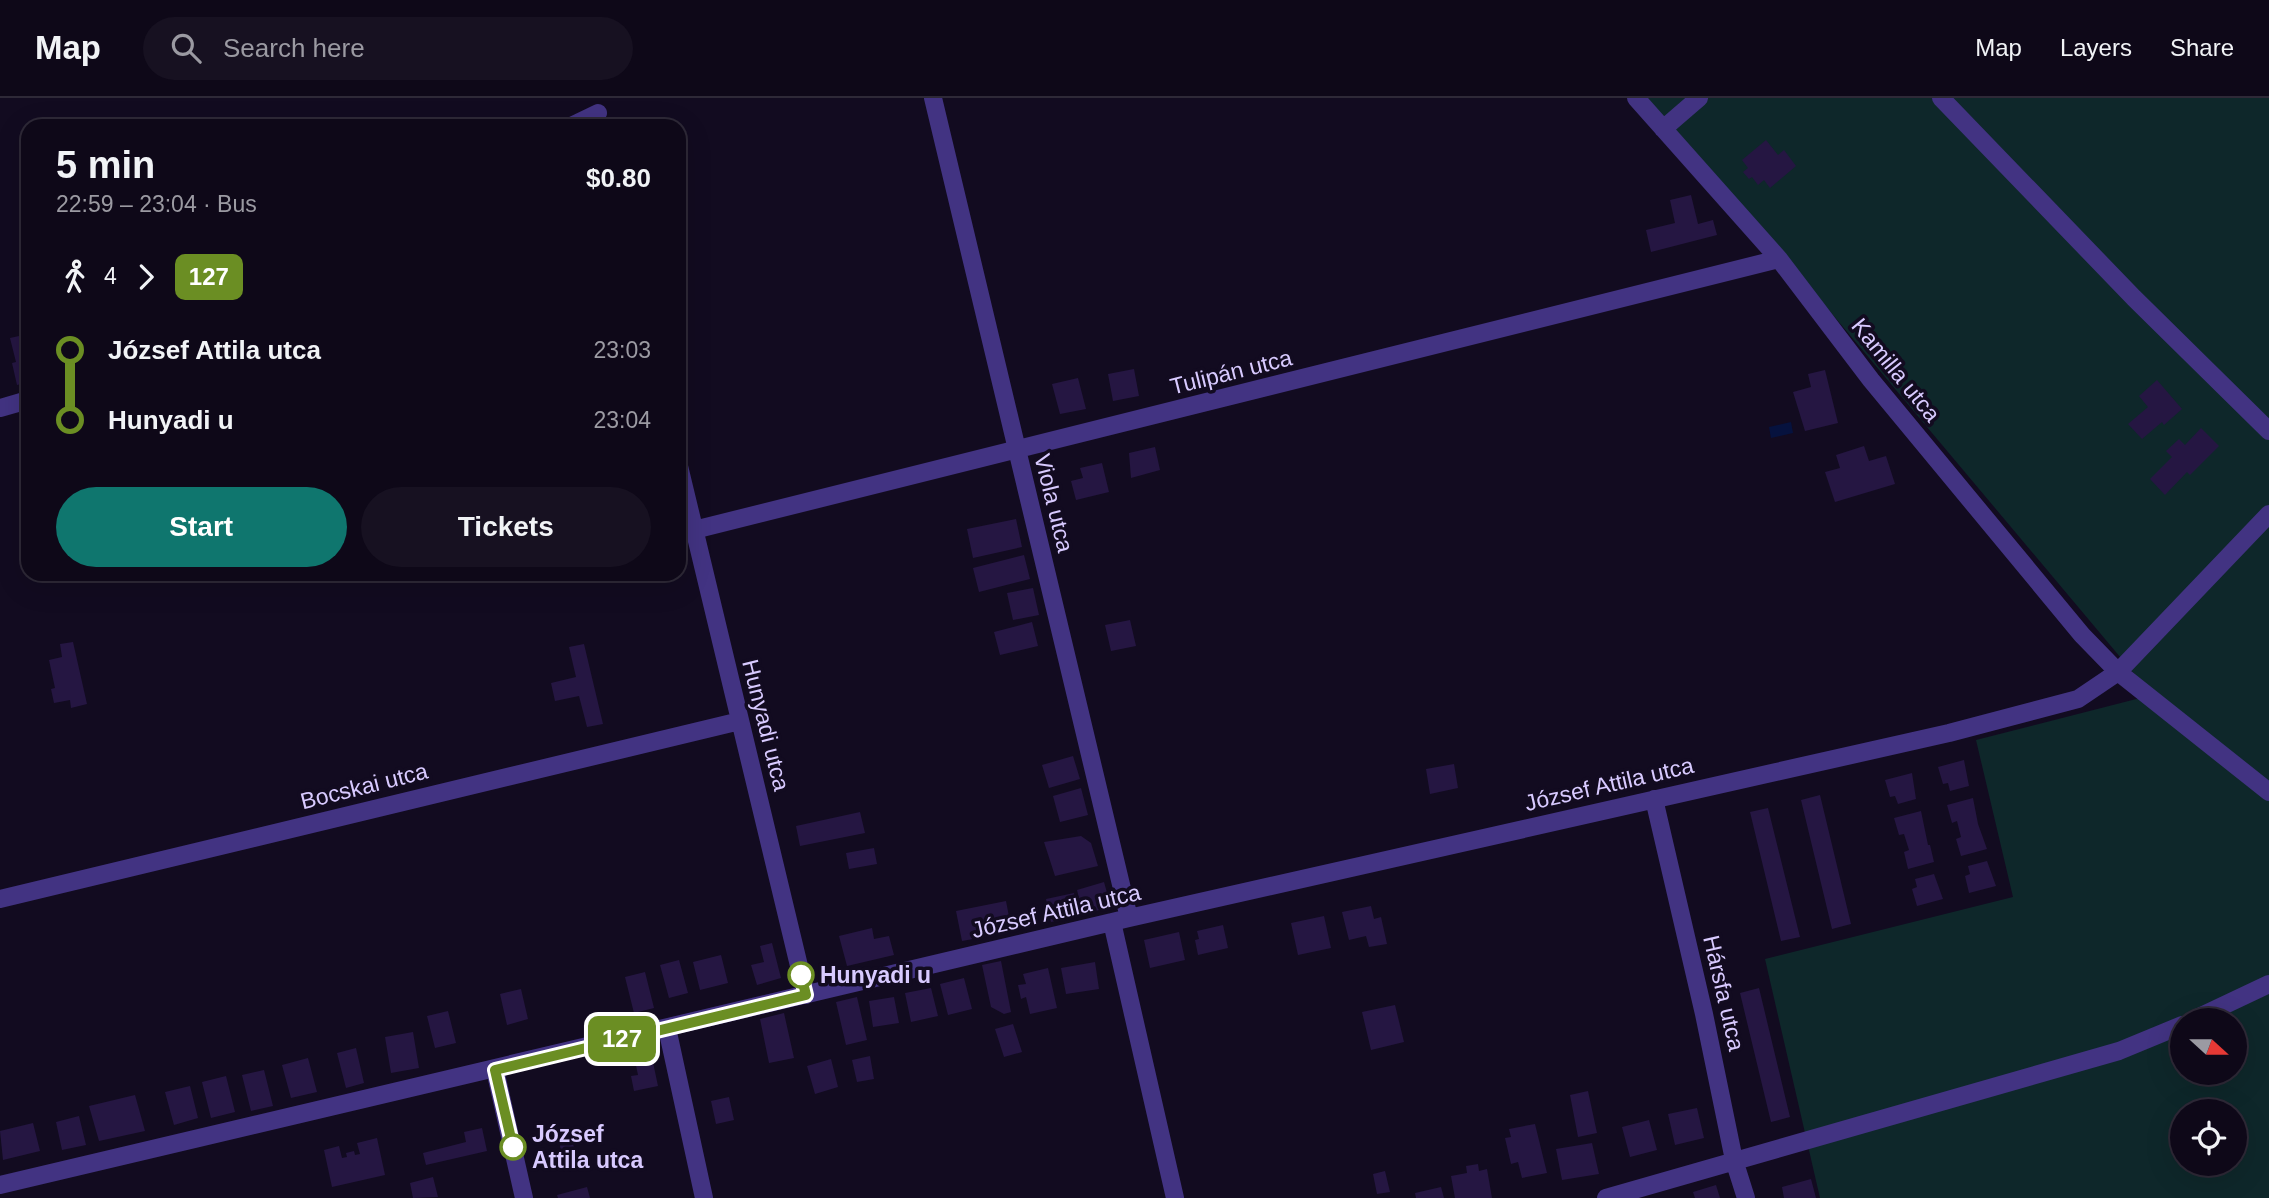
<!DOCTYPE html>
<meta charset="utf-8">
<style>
:root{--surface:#0e0818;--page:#171121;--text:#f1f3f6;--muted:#9b9aa2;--line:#2e2937;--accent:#0f766e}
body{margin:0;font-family:Arial,sans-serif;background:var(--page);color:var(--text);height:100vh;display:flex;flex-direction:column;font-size:26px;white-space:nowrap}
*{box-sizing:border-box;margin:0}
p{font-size:23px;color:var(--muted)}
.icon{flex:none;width:38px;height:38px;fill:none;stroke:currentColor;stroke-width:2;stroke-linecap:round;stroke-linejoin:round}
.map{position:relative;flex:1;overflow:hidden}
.drawer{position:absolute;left:21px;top:21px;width:665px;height:462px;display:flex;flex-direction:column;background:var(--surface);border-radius:21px;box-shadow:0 7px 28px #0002,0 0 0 2px var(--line)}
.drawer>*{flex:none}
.badge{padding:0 14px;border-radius:10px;font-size:24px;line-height:46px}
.needle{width:46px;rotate:111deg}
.tools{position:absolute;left:2170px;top:910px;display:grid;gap:14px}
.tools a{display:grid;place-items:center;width:77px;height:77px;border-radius:50%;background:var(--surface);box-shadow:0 7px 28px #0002,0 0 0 2px var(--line);font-size:35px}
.map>.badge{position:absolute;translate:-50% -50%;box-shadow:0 0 0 4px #fff}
.legs{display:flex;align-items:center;gap:10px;height:77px;padding:0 35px;font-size:23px}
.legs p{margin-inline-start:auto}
.headline{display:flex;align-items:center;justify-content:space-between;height:119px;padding:0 35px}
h1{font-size:38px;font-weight:700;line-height:52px}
.button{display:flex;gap:14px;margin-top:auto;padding:14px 35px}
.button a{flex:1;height:80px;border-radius:42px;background:var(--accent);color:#fff;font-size:28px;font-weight:700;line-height:80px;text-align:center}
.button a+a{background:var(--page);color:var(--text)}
ul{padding:0 35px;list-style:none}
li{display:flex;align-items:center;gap:24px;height:70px;font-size:26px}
li i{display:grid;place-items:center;width:10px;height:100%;margin:0 9px;background:currentColor}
li i::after{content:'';width:18px;height:18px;margin:-9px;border:5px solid;border-radius:50%;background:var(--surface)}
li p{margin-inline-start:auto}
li:first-child i{background:linear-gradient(#0000 50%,currentColor 0)}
li:last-child i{background:linear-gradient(currentColor 50%,#0000 0)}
header{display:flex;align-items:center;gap:42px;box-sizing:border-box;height:98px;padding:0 35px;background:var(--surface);border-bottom:2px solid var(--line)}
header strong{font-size:33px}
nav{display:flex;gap:38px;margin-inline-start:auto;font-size:24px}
.search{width:490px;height:63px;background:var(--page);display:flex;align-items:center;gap:18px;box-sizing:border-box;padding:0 24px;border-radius:38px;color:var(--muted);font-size:26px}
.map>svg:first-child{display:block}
</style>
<header>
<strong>Map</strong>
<div class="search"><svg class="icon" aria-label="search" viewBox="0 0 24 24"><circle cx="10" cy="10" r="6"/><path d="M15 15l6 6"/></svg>Search here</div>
<nav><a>Map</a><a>Layers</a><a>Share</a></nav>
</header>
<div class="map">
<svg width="2269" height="1100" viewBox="0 0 2269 1100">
<rect width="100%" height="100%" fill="#120b20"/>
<path fill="#0e272a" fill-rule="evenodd" d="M1646 0H2269V1100H1820L1765 861 2013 799 1976 642 2152 597 1744 111ZM2182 922H2235V975H2182ZM2182 1013H2235V1066H2182Z"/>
<path fill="#06123e" d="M1791 324 1793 335 1771 340 1769 329Z"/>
<path fill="#251642" d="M1766 42 1778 57 1784 52 1796 68 1770 90 1764 82 1758 87 1752 79 1749 81 1743 74 1748 70 1742 62Z
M1691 97 1698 126 1713 122 1717 137 1651 154 1646 132 1675 125 1670 102Z
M28 236V284L17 287 12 265 16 264 10 240Z
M1134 271 1139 298 1113 303 1108 276Z
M1825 272 1838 325 1805 333 1793 294 1811 289 1808 276Z
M1078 280 1086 311 1060 316 1052 286Z
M2157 282 2182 311 2164 327 2162 324 2142 341 2128 326 2148 309 2139 298Z
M2201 330 2219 348 2190 377 2187 374 2165 397 2150 381 2172 359 2166 353 2179 341 2185 347Z
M1864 348 1869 363 1886 358 1895 386 1835 404 1825 374 1840 370 1836 357Z
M1155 349 1160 372 1131 380 1129 355Z
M1102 365 1109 394 1076 402 1071 383 1083 380 1080 370Z
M1016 421 1022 449 973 460 967 431Z
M1024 457 1030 481 979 494 973 470Z
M115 476H131L118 483Z
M1033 490 1039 517 1013 522 1007 495Z
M1130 522 1136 548 1111 553 1105 527Z
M1032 524 1038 548 1000 557 994 534Z
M73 544 87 606 71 610 70 602 54 605 51 591 55 590 49 562 62 559 60 546Z
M584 546 603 626 587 629 579 598 555 603 551 585 576 579 569 549Z
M1073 658 1080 681 1049 690 1042 667Z
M1964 662 1969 688 1950 693 1948 685 1943 686 1938 669Z
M1454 666 1458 690 1430 696 1426 671Z
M1912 675 1916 701 1898 706 1895 698 1890 699 1885 682Z
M1081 690 1088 717 1060 724 1053 698Z
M1820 697 1851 826 1832 831 1801 702Z
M1973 700 1978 726 1987 751 1961 758 1956 741 1961 739 1957 723 1952 725 1947 707Z
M1768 710 1800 839 1781 843 1750 714Z
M1921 713 1928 747H1930L1934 764 1908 771 1904 754 1909 752 1904 736 1899 737 1894 720Z
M860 714 865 735 800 748 796 728Z
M1081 738 1091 745 1098 768 1055 778 1044 744Z
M874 750 877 766 849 771 846 755Z
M1987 763 1996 788 1969 795 1965 778 1970 776 1968 768Z
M1934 776 1943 801 1917 808 1912 791 1917 789 1915 781Z
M1104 784 1111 809 1083 816 1077 792Z
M1074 795 1079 818 1051 824 1046 801Z
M1006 803 1012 834 962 843 956 813Z
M1371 808 1374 821 1381 819 1387 846 1369 849 1366 838 1349 842 1342 814Z
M1324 818 1331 850 1298 857 1291 825Z
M1223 827 1228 850 1198 857 1195 842 1199 841 1197 833Z
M872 830 874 841 889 838 894 857 847 868 839 838Z
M1179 834 1185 862 1150 870 1144 842Z
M772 845 781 880 757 887 751 867 764 864 760 848Z
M721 857 728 885 700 892 693 864Z
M679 862 688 895 669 900 660 867Z
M1001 863 1011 914 1004 916 991 909 982 867Z
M1095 864 1099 891 1066 896 1061 870Z
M1048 870 1057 910 1030 916 1026 899 1021 901 1018 887 1026 886 1023 876Z
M645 874 654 910 634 915 625 879Z
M964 880 972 911 948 917 940 886Z
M931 890 938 918 911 924 905 895Z
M1759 890 1790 1019 1771 1024 1740 895Z
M521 891 528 921 507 927 500 896Z
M857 899 867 942 846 947 836 904Z
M894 899 899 925 873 929 869 903Z
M1395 907 1404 944 1371 952 1362 914Z
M448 913 456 945 435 950 427 918Z
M784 915 794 960 769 965 760 921Z
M1013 926 1022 954 1004 959 995 931Z
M413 934 419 970 391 975 385 939Z
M356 950 364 985 346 990 337 955Z
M650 950 658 988 634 993 631 978 638 977 633 953Z
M870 958 874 981 857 984 852 962Z
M308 960 317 994 291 1000 282 967Z
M831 961 838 989 815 996 807 968Z
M264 972 273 1008 251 1013 242 977Z
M226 978 235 1014 211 1020 202 984Z
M190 988 198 1020 174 1027 165 994Z
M1588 993 1597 1035 1578 1039 1570 997Z
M135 997 145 1033 99 1043 89 1008Z
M729 999 734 1022 716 1026 711 1003Z
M1697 1010 1704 1040 1675 1047 1668 1016Z
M79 1018 86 1047 62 1052 56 1024Z
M1649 1022 1657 1052 1630 1059 1622 1029Z
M33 1025 40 1053 3 1062 0 1033Z
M1535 1026 1547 1075 1522 1080 1518 1064 1511 1066 1505 1040 1511 1039 1509 1031Z
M482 1030 487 1053 426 1067 423 1055 466 1044 464 1034Z
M570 1032 576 1058 563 1061 557 1035Z
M377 1040 385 1077 332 1089 324 1052 339 1048 342 1060 347 1059 346 1055 354 1053 355 1057 360 1056 357 1045Z
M1592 1045 1599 1076 1562 1082 1556 1051Z
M1478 1066 1479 1073 1487 1071 1492 1100H1455L1451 1078 1467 1075 1466 1068Z
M1385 1073 1390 1094 1377 1096 1373 1076Z
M433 1079 438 1099 413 1100 410 1085Z
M1811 1081 1816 1100H1784L1782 1089Z
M1716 1087 1720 1100H1695L1693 1094Z
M587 1089 590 1100H558L557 1097Z
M1441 1089 1444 1100H1416L1415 1095Z"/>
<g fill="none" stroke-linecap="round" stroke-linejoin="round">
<path stroke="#423382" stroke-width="18" d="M933 0 1129 820
M1636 0 1779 161 1871 282 2082 537 2118 574 2269 694
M1941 0 2134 200 2269 333
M571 28 598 15
M1663 31 1699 0
M0 310 28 302
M679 368 806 897
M694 432 1779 161
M1654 701 1704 916 1734 1062 1746 1100
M0 801 740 623
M1112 824 1175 1100
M2193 922 2269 886
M667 930 704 1100
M495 972 524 1100
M0 1087 1129 820 1949 635 2078 601 2118 574 2269 416
M1606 1100 2119 953 2182 927"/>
</g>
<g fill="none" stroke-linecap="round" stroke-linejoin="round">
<g stroke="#fff" stroke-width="16">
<path id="line-1" d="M513 1049 495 972 806 897 801 877"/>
</g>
<use href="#line-1" stroke="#6b8e23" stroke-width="10"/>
</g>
<g fill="#fff" stroke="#6b8e23" stroke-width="3.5">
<circle cx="801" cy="877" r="12"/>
<circle cx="513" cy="1049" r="12"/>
</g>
<g text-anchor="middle" stroke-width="7" stroke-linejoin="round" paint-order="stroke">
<g font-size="23" fill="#d8caff" stroke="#120b20">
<text transform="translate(1896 272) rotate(51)" y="8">Kamilla utca</text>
<text transform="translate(1231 274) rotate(-14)" y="8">Tulipán utca</text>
<text transform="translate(1054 405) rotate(76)" y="8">Viola utca</text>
<text transform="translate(766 627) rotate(76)" y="8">Hunyadi utca</text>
<text transform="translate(1609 686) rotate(-13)" y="8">József Attila utca</text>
<text transform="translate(364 688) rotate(-14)" y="8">Bocskai utca</text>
<text transform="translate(1056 813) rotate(-13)" y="8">József Attila utca</text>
<text transform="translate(1724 895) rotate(77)" y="8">Hársfa utca</text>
</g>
<g font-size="23" font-weight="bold" fill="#d8caff" stroke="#120b20" text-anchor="start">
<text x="820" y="885">Hunyadi u</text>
<text x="532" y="1044">József<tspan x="532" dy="26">Attila utca</tspan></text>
</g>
</g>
</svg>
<div class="tools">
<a><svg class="needle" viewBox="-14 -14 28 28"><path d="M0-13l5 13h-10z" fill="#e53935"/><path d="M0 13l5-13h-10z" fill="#9b9aa2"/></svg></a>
<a><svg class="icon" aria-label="locate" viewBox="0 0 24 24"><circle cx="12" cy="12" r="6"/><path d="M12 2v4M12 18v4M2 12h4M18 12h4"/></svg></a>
</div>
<b class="badge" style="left:622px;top:941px;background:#6b8e23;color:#fff">127</b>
<section class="drawer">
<div class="headline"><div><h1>5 min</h1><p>22:59 – 23:04 · Bus</p></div><b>$0.80</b></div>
<div class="legs"><svg class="icon" aria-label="walk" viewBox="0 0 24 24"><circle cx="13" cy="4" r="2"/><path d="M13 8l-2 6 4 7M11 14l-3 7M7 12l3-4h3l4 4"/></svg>4<svg class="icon" aria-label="forward" viewBox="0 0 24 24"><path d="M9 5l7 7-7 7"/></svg><b class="badge" style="background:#6b8e23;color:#fff">127</b></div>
<ul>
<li><i style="color:#6b8e23"></i><b>József Attila utca</b><p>23:03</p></li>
<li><i style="color:#6b8e23"></i><b>Hunyadi u</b><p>23:04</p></li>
</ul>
<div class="button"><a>Start</a><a>Tickets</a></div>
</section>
</div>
